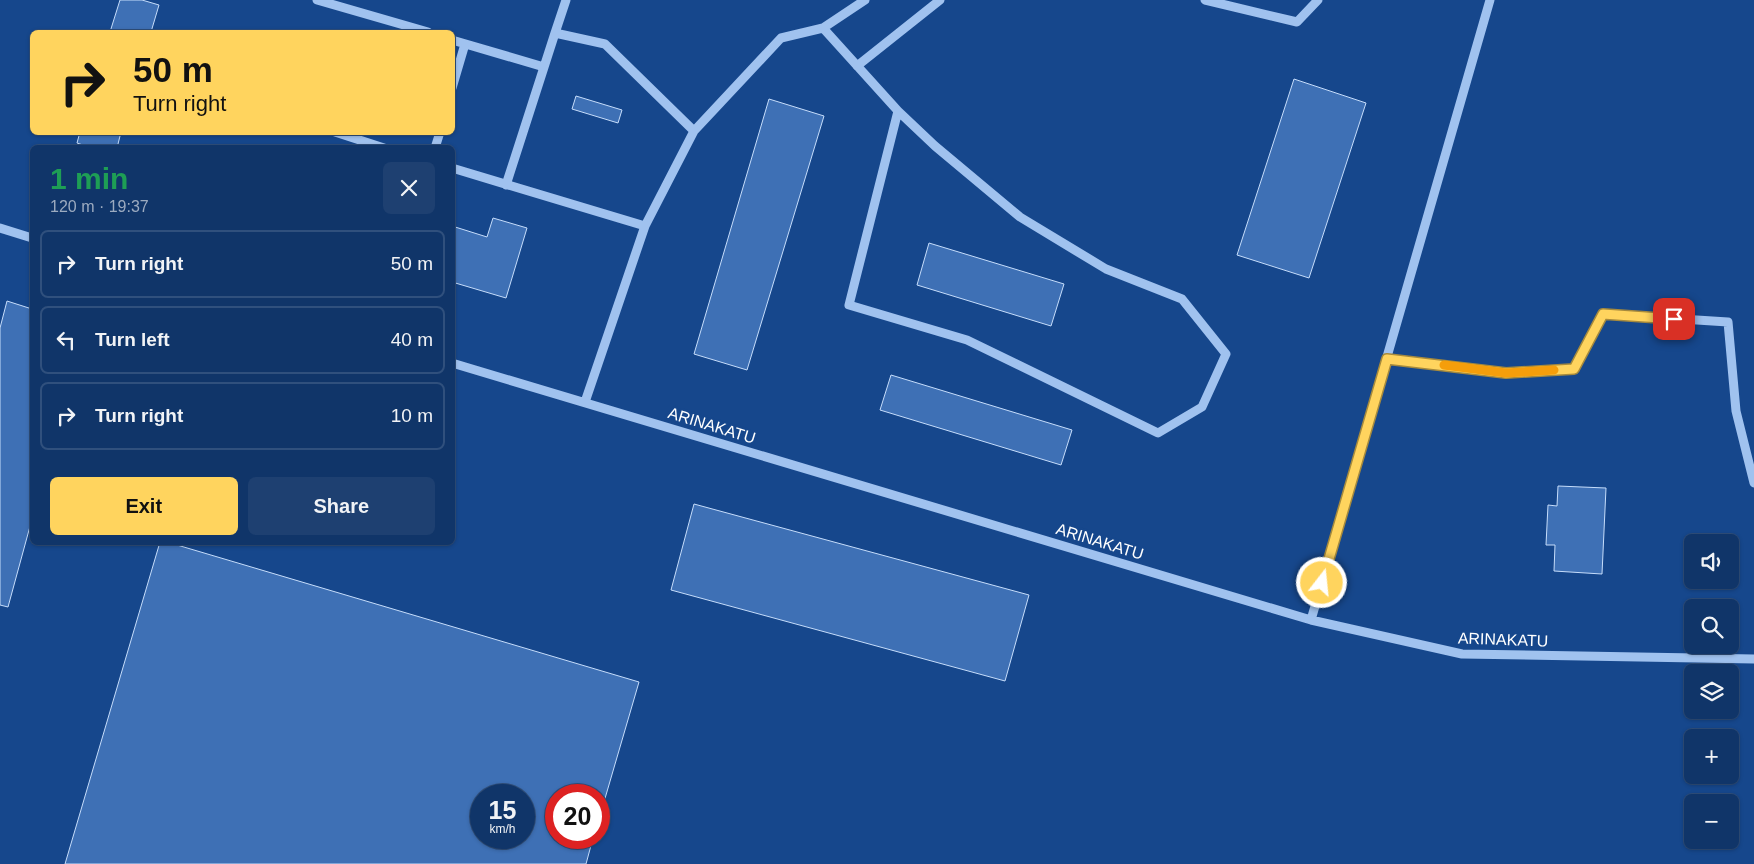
<!DOCTYPE html>
<meta charset="utf-8">
<style>
body{margin:0;font-family:Helvetica,sans-serif;background:#1e4071;color:#f1f3f6;height:100vh;display:flex;flex-direction:column;font-size:19px;white-space:nowrap}
*{box-sizing:border-box;margin:0}
p{font-size:16px;color:#9cabc0}
.icon{flex:none;width:28px;height:28px;fill:none;stroke:currentColor;stroke-width:2;stroke-linecap:round;stroke-linejoin:round}
.map{position:relative;flex:1;overflow:hidden}
.panel{position:absolute;left:30px;top:145px;width:425px;height:400px;display:flex;flex-direction:column;background:#103569;border-radius:8px;box-shadow:0 1px 4px #0004,0 0 0 1px #30507d}
.panel>*{flex:none}
.banner{position:absolute;left:30px;top:30px;width:425px;height:105px;border-radius:8px;box-shadow:0 1px 4px #0004,0 0 0 1px #30507d;background:#ffd45e;color:#111;overflow:hidden}
.controls{position:absolute;left:1684px;top:534px;display:grid;gap:10px}
.controls a{display:grid;place-items:center;width:55px;height:55px;border-radius:8px;background:#103569;box-shadow:0 1px 4px #0004,0 0 0 1px #30507d;font-size:25px}
.speed{position:absolute;left:470px;top:784px;display:flex;gap:10px;font-size:25px;font-weight:700;text-align:center}
.speed>*{display:grid;place-content:center;width:65px;height:65px;border-radius:50%;background:#103569;box-shadow:0 1px 4px #0004,0 0 0 1px #30507d;line-height:1}
.speed small{font-size:12px;font-weight:400}
.speed .limit{border:8px solid #d22;background:#fff;color:#111}
.pin{position:absolute;display:grid;place-items:center;width:42px;height:42px;color:#fff;margin:-21px;border-radius:10px;box-shadow:0 2px 8px #0006}
.me{position:absolute;width:55px;margin:-28px;rotate:16deg;stroke-linejoin:round;filter:drop-shadow(0 0 4px #0008)}
.turn{display:flex;align-items:center;gap:18px;height:105px;padding:0 20px;font-size:22px}
.turn .icon{width:65px;height:65px;stroke-width:2.5}
.turn b{display:block;font-size:35px;line-height:42px}
.round{display:grid;place-items:center;flex:none;width:52px;height:52px;border-radius:8px;background:#1e4071}
.headline{display:flex;align-items:center;justify-content:space-between;height:85px;padding:0 20px}
h1{font-size:30px;font-weight:600;line-height:38px;color:#1e9e55}
.button{display:flex;gap:10px;margin-top:auto;padding:10px 20px}
.button a{flex:1;height:58px;border-radius:8px;background:#ffd45e;color:#111;font-size:20px;font-weight:600;line-height:58px;text-align:center}
.button a+a{background:#1e4071;color:#f1f3f6}
ul{padding:0;list-style:none}
li{display:flex;align-items:center;gap:15px;height:68px;margin:0 10px 8px;padding:0 10px;border:2px solid #30507d;border-radius:8px}
li div{flex:1}
li b{display:block;font-size:19px}
li em{font-style:normal}
.map>svg:first-child{display:block}
.building{fill:#3e70b5;stroke:#c6ddfb;fill-rule:evenodd}
.lines{fill:none;stroke-linecap:round;stroke-linejoin:round}
.minor{stroke:#a0c2ef;stroke-width:9}
.route-casing{stroke:#a68a3d;stroke-width:12}
.route{stroke:#ffd45e;stroke-width:9}
.slow{stroke:#f59e0b;stroke-width:9}
.labels{text-anchor:middle;stroke-width:5;stroke-linejoin:round;paint-order:stroke}
.street-label{font-size:16px;fill:#fff;stroke:#16478c}
</style>
<div class="map">
<svg width="1754" height="864" viewBox="0 0 1754 864">
<rect width="100%" height="100%" fill="#16478c"/>
<path class="building" d="M 120,0 L 142,0 L 159,5 L 151,32 L 110,32 Z
M 1294,79 L 1366,103 L 1309,278 L 1237,255 Z
M 576,96 L 622,110 L 618,123 L 572,109 Z
M 769,99 L 824,116 L 747,370 L 694,354 Z
M 80,132 L 121,132 L 117,148 L 92,148 L 77,143 Z
M 493,218 L 527,228 L 506,298 L 452,282 L 452,226 L 487,237 Z
M 929,243 L 1064,284 L 1051,326 L 917,285 Z
M 7,301 L 32,309 L 32,519 L 8,607 L 0,605 L 0,328 Z
M 891,375 L 1072,430 L 1061,465 L 880,410 Z
M 1558,486 L 1606,488 L 1602,574 L 1554,571 L 1555,545 L 1546,545 L 1548,505 L 1557,506 Z
M 694,504 L 1029,595 L 1005,681 L 671,590 Z
M 160,542 L 167,542 L 639,682 L 599,819 L 599,795 L 556,795 L 556,838 L 593,838 L 586,864 L 65,864 ZM 481,795 L 524,795 L 524,838 L 481,838 Z"/>
<g class="lines">
<path class="minor" d="M 317,0 L 428,32
M 1205,0 L 1297,22 L 1318,0
M 823,28 L 865,0
M 555,33 L 566,0
M 452,40 L 544,67
M 857,66 L 940,0
M 452,88 L 465,44
M 335,132 L 384,148
M 435,148 L 440,132
M 452,168 L 645,226
M 506,185 L 555,33 L 605,44 L 694,131
M 0,228 L 32,238
M 1387,359 L 1506,373 L 1574,369 L 1603,314 L 1728,322 L 1736,411 L 1754,483
M 452,363 L 1311,620 L 1462,654 L 1754,659
M 585,402 L 645,226 L 694,131 L 781,38 L 823,28 L 898,111 L 935,146 L 1020,217 L 1106,269 L 1182,299 L 1226,354 L 1202,407 L 1158,433 L 967,340 L 849,305 L 898,111
M 1311,620 L 1490,0"/>
</g>
<g class="lines">
<defs>
<path id="route" d="M 1322,583 L 1387,359 L 1506,373 L 1574,369 L 1603,314 L 1674,319"/>
</defs>
<use href="#route" class="route-casing"/>
<use href="#route" class="route"/>
<path class="slow" d="M 1444,365 L 1506,373 L 1554,370"/>
</g>
<g class="labels">
<g class="street-label">
<text transform="translate(712 425) rotate(17)" y="6">ARINAKATU</text>
<text transform="translate(1100 541) rotate(17)" y="6">ARINAKATU</text>
<text transform="translate(1503 639) rotate(2)" y="6">ARINAKATU</text>
</g>
</g>
</svg>
<div class="controls">
<a><svg class="icon" aria-label="sound" viewBox="0 0 24 24"><path d="M4 9h4l5-4v14l-5-4H4zM17 9q2 3 0 6"/></svg></a>
<a><svg class="icon" aria-label="search" viewBox="0 0 24 24"><circle cx="10" cy="10" r="6"/><path d="M15 15l6 6"/></svg></a>
<a><svg class="icon" aria-label="layers" viewBox="0 0 24 24"><path d="M12 4l9 5-9 5-9-5zM3 14l9 5 9-5"/></svg></a>
<a>+</a>
<a>−</a>
</div>
<div class="speed"><div>15<small>km/h</small></div><div class="limit">20</div></div>
<div class="pin" style="left:1674px;top:319px;background:#d93025"><svg class="icon" aria-label="arrive" viewBox="0 0 24 24"><path d="M6 21V4h12l-3 4 3 4H6"/></svg></div>
<svg class="me" style="left:1322px;top:583px" viewBox="-20 -20 40 40"><circle r="17" fill="#ffd45e" stroke="#fff" stroke-width="3"/><path d="M0-11L8 9 0 5-8 9z" fill="#fff"/></svg>
<div class="banner">
<div class="turn"><svg class="icon" aria-label="right" viewBox="0 0 24 24"><path d="M7 20v-9h11M14 6l5 5-5 5"/></svg><div><b>50 m</b>Turn right</div></div>
</div>
<section class="panel">
<div class="headline"><div><h1>1 min</h1><p>120 m · 19:37</p></div><a class="round"><svg class="icon" aria-label="close" viewBox="0 0 24 24"><path d="M6 6l12 12M18 6L6 18"/></svg></a></div>
<ul>
<li><svg class="icon" aria-label="right" viewBox="0 0 24 24"><path d="M7 20v-9h11M14 6l5 5-5 5"/></svg><div><b>Turn right</b></div><em>50 m</em></li>
<li><svg class="icon" aria-label="left" viewBox="0 0 24 24"><path d="M17 20v-9H6M10 6l-5 5 5 5"/></svg><div><b>Turn left</b></div><em>40 m</em></li>
<li><svg class="icon" aria-label="right" viewBox="0 0 24 24"><path d="M7 20v-9h11M14 6l5 5-5 5"/></svg><div><b>Turn right</b></div><em>10 m</em></li>
</ul>
<div class="button"><a>Exit</a><a>Share</a></div>
</section>
</div>
